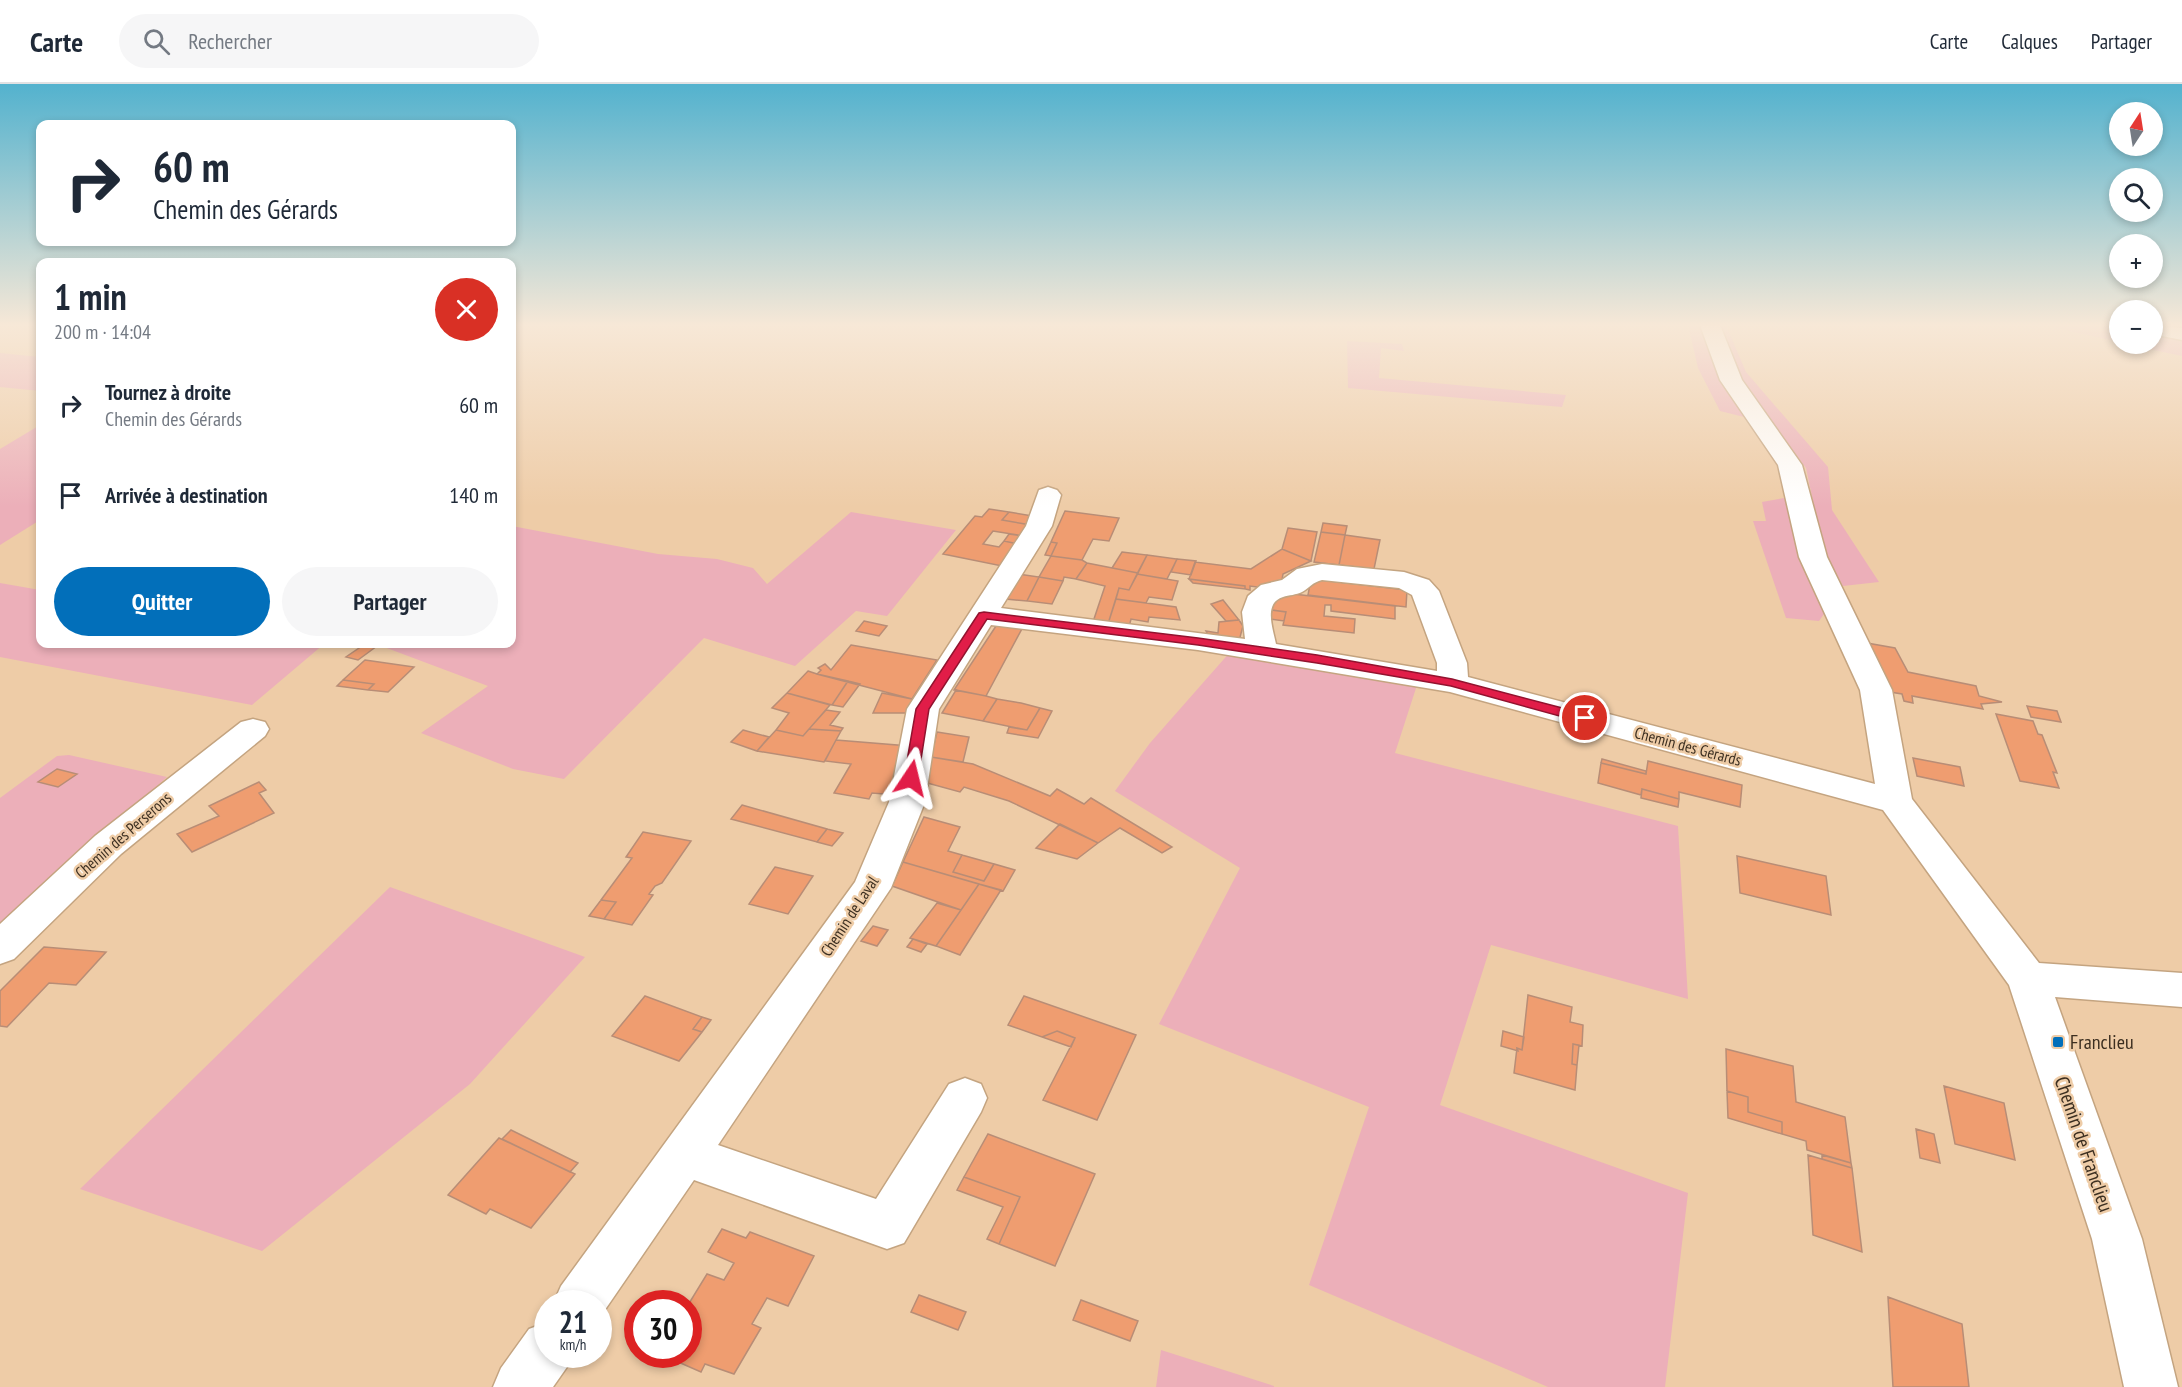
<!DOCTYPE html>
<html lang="fr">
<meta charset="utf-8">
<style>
body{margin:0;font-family:"PT Sans Narrow",sans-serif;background:#f6f6f7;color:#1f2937;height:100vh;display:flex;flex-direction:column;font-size:22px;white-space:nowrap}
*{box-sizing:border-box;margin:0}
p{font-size:20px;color:#747a83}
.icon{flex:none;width:33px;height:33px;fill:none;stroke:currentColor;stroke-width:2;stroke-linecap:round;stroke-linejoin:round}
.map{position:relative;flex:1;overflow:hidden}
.panel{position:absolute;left:36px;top:174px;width:480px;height:390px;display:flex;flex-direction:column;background:#fff;border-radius:12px;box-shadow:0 3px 9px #0003}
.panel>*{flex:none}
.banner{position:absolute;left:36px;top:36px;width:480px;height:126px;border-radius:12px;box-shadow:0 3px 9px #0003;background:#fff;color:#1f2937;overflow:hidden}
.needle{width:39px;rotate:12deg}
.controls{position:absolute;left:2109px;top:18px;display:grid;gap:12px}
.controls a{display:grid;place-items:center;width:54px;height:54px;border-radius:50%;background:#fff;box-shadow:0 3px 9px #0003;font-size:30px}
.speed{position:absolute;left:534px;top:1206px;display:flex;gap:12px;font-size:30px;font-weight:700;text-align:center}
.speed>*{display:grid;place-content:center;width:78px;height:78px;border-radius:50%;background:#fff;box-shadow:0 3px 9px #0003;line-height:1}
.speed small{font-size:15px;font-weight:400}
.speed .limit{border:9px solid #d22;background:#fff;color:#111}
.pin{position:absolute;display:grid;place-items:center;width:51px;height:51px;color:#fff;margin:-26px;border:3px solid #fff;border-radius:50%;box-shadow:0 2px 6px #0007}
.me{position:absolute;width:66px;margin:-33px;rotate:10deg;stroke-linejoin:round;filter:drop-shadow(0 0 4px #0008)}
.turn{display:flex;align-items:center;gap:21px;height:126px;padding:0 18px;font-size:27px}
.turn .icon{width:78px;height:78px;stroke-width:2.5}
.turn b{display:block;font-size:42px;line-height:51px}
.round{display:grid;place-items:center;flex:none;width:63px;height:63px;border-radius:32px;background:#f6f6f7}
.headline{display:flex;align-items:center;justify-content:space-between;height:102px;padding:0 18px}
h1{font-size:36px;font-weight:800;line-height:45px}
.button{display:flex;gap:12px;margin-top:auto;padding:12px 18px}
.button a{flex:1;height:69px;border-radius:36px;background:#026fba;color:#fff;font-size:24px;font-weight:800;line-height:69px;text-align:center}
.button a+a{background:#f6f6f7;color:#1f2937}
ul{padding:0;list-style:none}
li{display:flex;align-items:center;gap:18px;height:90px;padding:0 18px}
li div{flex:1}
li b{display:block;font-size:22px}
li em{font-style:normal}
header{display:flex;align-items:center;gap:36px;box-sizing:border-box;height:84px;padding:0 30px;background:#fff;border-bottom:2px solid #e0e1e3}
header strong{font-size:28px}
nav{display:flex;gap:33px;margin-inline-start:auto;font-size:21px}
.search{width:420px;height:54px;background:#f6f6f7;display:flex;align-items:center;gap:15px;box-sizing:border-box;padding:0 21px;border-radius:33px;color:#747a83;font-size:22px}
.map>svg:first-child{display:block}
.green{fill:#ecafb9}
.building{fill:#ef9d70;stroke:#b88d76;stroke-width:1.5}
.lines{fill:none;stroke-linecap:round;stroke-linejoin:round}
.minor-casing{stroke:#c4a480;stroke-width:3}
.minor{fill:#fff;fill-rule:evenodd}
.route{fill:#e11d48;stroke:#92132f;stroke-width:1.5}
.poi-dot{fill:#026fba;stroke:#eecca7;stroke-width:2}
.labels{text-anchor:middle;stroke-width:5;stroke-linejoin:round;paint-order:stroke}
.street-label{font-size:16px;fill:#3c2f21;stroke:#eecca7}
.near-poi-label{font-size:20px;fill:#3c2f21;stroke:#eecca7;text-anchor:start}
.near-street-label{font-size:20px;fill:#3c2f21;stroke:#eecca7}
</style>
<header>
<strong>Carte</strong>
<div class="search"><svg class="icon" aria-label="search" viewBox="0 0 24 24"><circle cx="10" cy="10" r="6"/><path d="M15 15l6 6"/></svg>Rechercher</div>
<nav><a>Carte</a><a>Calques</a><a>Partager</a></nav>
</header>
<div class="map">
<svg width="2182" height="1303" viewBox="0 0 2182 1303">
<rect width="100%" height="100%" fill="#eecca7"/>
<path class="green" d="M 1688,241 L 1702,241 L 1720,293 L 1744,333 L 1720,327 L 1698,284 Z
M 1715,241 L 1726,241 L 1746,288 L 1828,383 L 1832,426 L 1879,498 L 1843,502 L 1823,465 L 1806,384 L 1740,296 Z
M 2043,241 L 2119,241 L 2119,258 Z
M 2153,247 L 2182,254 L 2182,272 L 2125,260 L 2152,260 Z
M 1347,257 L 1402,260 L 1404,267 L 1381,264 L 1379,294 L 1566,311 L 1562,323 L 1348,304 Z
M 0,269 L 40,273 L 40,307 L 0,303 Z
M 40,341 L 40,436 L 0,461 L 0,365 Z
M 1784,414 L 1826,527 L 1819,537 L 1786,534 L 1753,437 L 1766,437 L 1762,418 Z
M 851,428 L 956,446 L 887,532 L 856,527 L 795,582 L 704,554 L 564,695 L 513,685 L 421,649 L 488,602 L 376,560 L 512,560 L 512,442 L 658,470 L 717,475 L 753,484 L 767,500 Z
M 0,499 L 40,506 L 40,560 L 324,560 L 252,621 L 0,573 Z
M 1231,567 L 1417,601 L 1395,669 L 1678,742 L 1688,915 L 1491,861 L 1440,1021 L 1688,1109 L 1665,1303 L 1548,1303 L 1309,1201 L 1369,1023 L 1159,940 L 1240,784 L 1115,707 L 1150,659 Z
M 69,671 L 167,693 L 0,842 L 0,714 L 57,672 Z
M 390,803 L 585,873 L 470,1000 L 262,1167 L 80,1105 Z
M 1161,1266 L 1274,1302 L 1274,1303 L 1156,1303 Z"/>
<path class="building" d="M 989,425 L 1009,428 L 1002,436 L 1031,441 L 1024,452 L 993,447 L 983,460 L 999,463 L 1004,457 L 1018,460 L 1002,482 L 943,470 L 975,432 L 982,433 Z
M 1065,427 L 1119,434 L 1109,457 L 1093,455 L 1082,476 L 1051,472 L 1057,459 L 1051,458 Z
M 1009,428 L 1033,432 L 1031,441 L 1002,436 Z
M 1323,439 L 1347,442 L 1345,451 L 1321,448 Z
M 1288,444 L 1317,448 L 1311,477 L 1282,465 Z
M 1321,448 L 1345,451 L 1339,481 L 1314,478 Z
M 1009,450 L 1024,452 L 1018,460 L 1004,457 Z
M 1345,451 L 1380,456 L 1374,485 L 1339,481 Z
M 1051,458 L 1057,459 L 1051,472 L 1045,471 Z
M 1282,465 L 1311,477 L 1283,490 L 1281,502 L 1265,504 L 1250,502 L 1250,506 L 1245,505 L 1245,502 L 1189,495 L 1195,478 L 1251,485 Z
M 1122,468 L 1147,471 L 1138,489 L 1112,484 Z
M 1147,471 L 1177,475 L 1167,495 L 1137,490 Z
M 1051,472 L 1082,476 L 1087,479 L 1076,495 L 1064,493 L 1063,497 L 1039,493 Z
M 1177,475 L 1196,477 L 1191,491 L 1171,488 Z
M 1087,479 L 1138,489 L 1129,506 L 1119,504 L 1108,540 L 1093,538 L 1105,502 L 1076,495 Z
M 1018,490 L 1039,493 L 1027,517 L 1006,515 Z
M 1137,490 L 1178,497 L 1172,516 L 1149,513 L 1146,519 L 1116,515 L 1119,504 L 1129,506 Z
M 1039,493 L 1063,497 L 1052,520 L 1027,517 Z
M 1189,495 L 1245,502 L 1245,505 L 1193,499 Z
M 1321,496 L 1407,506 L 1406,523 L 1308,511 L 1310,500 Z
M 1285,509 L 1395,522 L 1395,535 L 1331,527 L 1331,521 L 1325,521 L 1324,532 L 1355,535 L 1354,549 L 1283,541 L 1286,528 L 1272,526 L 1275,511 Z
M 1116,515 L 1176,523 L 1180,536 L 1149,533 L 1148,538 L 1131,535 L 1129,543 L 1108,540 Z
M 1223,516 L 1239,536 L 1226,537 L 1211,520 Z
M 1272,526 L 1286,528 L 1284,537 L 1270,535 Z
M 1239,536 L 1243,542 L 1239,557 L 1210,554 L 1206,547 L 1218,549 L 1219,538 Z
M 864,537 L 887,542 L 879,552 L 856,547 Z
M 1012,539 L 1024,541 L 986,612 L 954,606 L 996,542 Z
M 1867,559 L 1895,564 L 1908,588 L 1976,602 L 1979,612 L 2002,618 L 1981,620 L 1983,625 L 1912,612 L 1913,619 L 1904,617 L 1902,610 L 1890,608 Z
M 365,560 L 377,562 L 358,576 L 346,573 Z
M 851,561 L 937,576 L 912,615 L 817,590 L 821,586 L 818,584 L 825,580 L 831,586 Z
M 365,576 L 414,583 L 388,608 L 368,606 L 374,600 L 343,596 Z
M 808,587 L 817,590 L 848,597 L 832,621 L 787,609 Z
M 343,596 L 374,600 L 368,606 L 337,602 Z
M 848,597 L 860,600 L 843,623 L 832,621 Z
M 956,606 L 986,612 L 997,615 L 983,637 L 942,629 Z
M 787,609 L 830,621 L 803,652 L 776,646 L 789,629 L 772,624 Z
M 882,609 L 912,615 L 911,629 L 873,629 Z
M 997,615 L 1021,619 L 1040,624 L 1027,646 L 983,637 Z
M 2027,622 L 2057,627 L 2061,638 L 2031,633 Z
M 1040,624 L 1052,627 L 1038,654 L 1007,649 L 1009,643 L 1027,646 Z
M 826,626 L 840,628 L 830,641 L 843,644 L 841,647 L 809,645 Z
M 1996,630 L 2033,637 L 2038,650 L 2042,651 L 2057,689 L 2053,688 L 2059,704 L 2020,697 Z
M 809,645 L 841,647 L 824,678 L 757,667 L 776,646 L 803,652 Z
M 743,646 L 769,653 L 757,667 L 731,658 Z
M 937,648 L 969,653 L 963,678 L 931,673 Z
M 836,656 L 909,662 L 896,711 L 872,709 L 869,715 L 834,709 L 851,680 L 825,677 Z
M 931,673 L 973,680 L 1050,712 L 1057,705 L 1084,720 L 1091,714 L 1172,763 L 1162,769 L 1120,744 L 1098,759 L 1009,717 L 964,703 L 960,708 L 920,697 Z
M 1913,674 L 1960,683 L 1964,702 L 1917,692 Z
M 1602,675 L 1646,687 L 1646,690 L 1601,679 Z
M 1648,677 L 1742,701 L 1740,723 L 1679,708 L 1679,715 L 1642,705 L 1641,711 L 1598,699 L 1601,679 L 1646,690 Z
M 57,685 L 77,690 L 58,703 L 38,698 Z
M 259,698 L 266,706 L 259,709 L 274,729 L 192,768 L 177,750 L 219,732 L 209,722 Z
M 1642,705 L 1679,715 L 1678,723 L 1641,714 Z
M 742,721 L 827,745 L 817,758 L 731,735 Z
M 924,733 L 960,743 L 948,767 L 962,771 L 953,788 L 984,797 L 994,780 L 1015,786 L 1003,807 L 903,778 Z
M 1060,740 L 1098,759 L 1077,775 L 1036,764 Z
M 827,745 L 843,749 L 832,762 L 817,758 Z
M 643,748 L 691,757 L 662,799 L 655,802 L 649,810 L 653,811 L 632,841 L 604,835 L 616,818 L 601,816 L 632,774 L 626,773 Z
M 962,771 L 994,780 L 984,797 L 953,788 Z
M 1737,772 L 1826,792 L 1831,831 L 1740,809 Z
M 903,778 L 979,800 L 961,826 L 892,802 Z
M 775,783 L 813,792 L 788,830 L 749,820 Z
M 979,800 L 1001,806 L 960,871 L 936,862 Z
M 601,816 L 616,818 L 604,835 L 589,832 Z
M 937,819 L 961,826 L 936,862 L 910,854 Z
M 873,842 L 888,846 L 877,862 L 861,857 Z
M 913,855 L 927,860 L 921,868 L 907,863 Z
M 44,863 L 106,868 L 76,901 L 49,899 L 7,943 L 0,942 L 0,907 Z
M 1528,911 L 1572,923 L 1570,938 L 1583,941 L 1582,962 L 1573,960 L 1572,980 L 1577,981 L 1575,1006 L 1514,989 L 1517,964 L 1522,966 Z
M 645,912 L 702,933 L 693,945 L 702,948 L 679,977 L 612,952 Z
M 1024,912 L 1136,951 L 1097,1036 L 1043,1016 L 1075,954 L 1057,947 L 1042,953 L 1008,941 Z
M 702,933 L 711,936 L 702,948 L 693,945 Z
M 1057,947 L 1075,954 L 1071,963 L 1042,953 Z
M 1503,947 L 1524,953 L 1522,966 L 1517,964 L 1518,967 L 1501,962 Z
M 1573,960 L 1579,961 L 1577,981 L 1572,980 Z
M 1726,965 L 1793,982 L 1796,1018 L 1845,1033 L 1851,1079 L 1807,1066 L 1806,1057 L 1782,1050 L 1782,1038 L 1748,1028 L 1748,1013 L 1727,1007 Z
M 1944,1002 L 2004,1019 L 2015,1076 L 1955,1060 Z
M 1727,1007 L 1748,1013 L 1748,1028 L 1782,1038 L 1782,1050 L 1728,1034 Z
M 1916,1045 L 1934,1050 L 1940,1079 L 1920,1074 Z
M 511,1046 L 578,1079 L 570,1088 L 502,1055 Z
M 988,1050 L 1095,1090 L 1055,1182 L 999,1160 L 1020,1113 L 964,1093 Z
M 499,1054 L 575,1090 L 531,1144 L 490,1125 L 486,1130 L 448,1111 Z
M 1808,1071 L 1852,1084 L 1862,1168 L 1813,1151 Z
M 1822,1071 L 1851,1079 L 1852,1084 L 1822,1075 Z
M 964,1093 L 1020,1113 L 999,1160 L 987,1155 L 1003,1123 L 957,1106 Z
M 722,1145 L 746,1154 L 750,1148 L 814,1172 L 788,1222 L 767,1214 L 752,1240 L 761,1244 L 734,1290 L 705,1280 L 701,1288 L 660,1270 L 688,1270 L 688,1221 L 707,1190 L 724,1196 L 734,1179 L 708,1168 Z
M 919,1211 L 966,1228 L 958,1246 L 911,1228 Z
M 1888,1213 L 1962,1240 L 1969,1303 L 1893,1303 Z
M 1081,1216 L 1138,1237 L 1130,1257 L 1073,1236 Z"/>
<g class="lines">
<defs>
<path id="minor" d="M 1700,241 L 1720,241 L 1742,296 L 1802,381 L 1827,473 L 1892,606 L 1912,715 L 2039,879 L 2182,889 L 2182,923 L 2055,913 L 2142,1155 L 2178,1303 L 2124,1303 L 2092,1155 L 2009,901 L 1883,726 L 1450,608 L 1198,566 L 991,541 L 939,625 L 925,718 L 891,804 L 718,1061 L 876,1115 L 949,1000 L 965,994 L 981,1000 L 987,1014 L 981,1028 L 904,1159 L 887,1165 L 694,1096 L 598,1236 L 598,1220 L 553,1220 L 561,1202 L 855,798 L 889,718 L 907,625 L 1026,442 L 1039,406 L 1048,403 L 1057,406 L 1061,411 L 1052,442 L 1001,524 L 1245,555 L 1242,528 L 1248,512 L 1261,501 L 1282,496 L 1297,485 L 1322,480 L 1404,488 L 1429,496 L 1439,507 L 1467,579 L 1468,593 L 1875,700 L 1860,606 L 1799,473 L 1778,381 L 1720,296 ZM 1322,496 L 1399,504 L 1412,511 L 1437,579 L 1437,587 L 1276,560 C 1273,545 1263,519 1283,513 C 1289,511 1296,511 1302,508 C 1309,504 1313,498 1322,496 Z
M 2152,241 L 2182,244 L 2182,256 L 2152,250 Z
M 253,635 L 265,638 L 269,645 L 265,652 L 121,770 L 14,875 L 0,880 L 0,840 L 95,752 L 241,638 Z
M 548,1238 L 548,1270 L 572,1270 L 567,1283 L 553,1303 L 493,1303 L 501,1284 L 529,1245 Z"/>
</defs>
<use href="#minor" class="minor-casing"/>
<use href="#minor" class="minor"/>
</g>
<linearGradient id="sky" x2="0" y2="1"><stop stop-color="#53b2ce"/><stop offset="0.57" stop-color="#f7e8d7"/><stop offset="1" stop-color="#f7e8d7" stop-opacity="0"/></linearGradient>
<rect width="2182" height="423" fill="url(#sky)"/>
<path class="route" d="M 984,528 L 1198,554 L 1317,571 L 1452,595 L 1589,631 L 1591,634 L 1585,639 L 1451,602 L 1317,579 L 1198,561 L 987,535 L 929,625 L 918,694 L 911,699 L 906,698 L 904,694 L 916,625 L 979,529 Z"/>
<rect class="poi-dot" x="2052" y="952" width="12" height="12" rx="3"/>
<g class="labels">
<g class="street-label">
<text transform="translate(1688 662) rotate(15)" y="6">Chemin des Gérards</text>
<text transform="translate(123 751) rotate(-41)" y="6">Chemin des Perserons</text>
<text transform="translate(849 832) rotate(-57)" y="6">Chemin de Laval</text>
</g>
<g class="near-poi-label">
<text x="2070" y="965">Franclieu</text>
</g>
<g class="near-street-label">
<text transform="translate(2084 1060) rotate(71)" y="7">Chemin de Franclieu</text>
</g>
</g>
</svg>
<div class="controls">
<a><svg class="needle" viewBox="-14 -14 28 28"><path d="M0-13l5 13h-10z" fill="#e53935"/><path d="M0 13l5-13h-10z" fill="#747a83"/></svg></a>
<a><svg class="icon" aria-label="search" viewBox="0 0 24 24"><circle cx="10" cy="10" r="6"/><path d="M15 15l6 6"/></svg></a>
<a>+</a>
<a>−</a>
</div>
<div class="speed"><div>21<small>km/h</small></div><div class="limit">30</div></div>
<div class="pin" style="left:1585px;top:634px;background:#d93025"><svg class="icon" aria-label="arrive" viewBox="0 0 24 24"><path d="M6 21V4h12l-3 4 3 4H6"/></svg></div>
<svg class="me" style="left:911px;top:694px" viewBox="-20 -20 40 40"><path d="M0-17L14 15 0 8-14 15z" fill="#e11d48" stroke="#fff" stroke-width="4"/></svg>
<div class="banner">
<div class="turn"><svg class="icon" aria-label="right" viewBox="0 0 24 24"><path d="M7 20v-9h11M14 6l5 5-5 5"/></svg><div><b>60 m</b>Chemin des Gérards</div></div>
</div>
<section class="panel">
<div class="headline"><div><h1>1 min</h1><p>200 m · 14:04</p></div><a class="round" style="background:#d93025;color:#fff"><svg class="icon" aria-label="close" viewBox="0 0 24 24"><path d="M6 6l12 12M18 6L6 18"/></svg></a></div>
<ul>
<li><svg class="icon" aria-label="right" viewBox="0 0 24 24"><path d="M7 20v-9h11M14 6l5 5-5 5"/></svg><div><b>Tournez à droite</b><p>Chemin des Gérards</p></div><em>60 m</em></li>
<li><svg class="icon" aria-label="arrive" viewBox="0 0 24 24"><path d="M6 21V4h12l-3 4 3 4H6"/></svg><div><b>Arrivée à destination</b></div><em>140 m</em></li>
</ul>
<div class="button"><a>Quitter</a><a>Partager</a></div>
</section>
</div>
